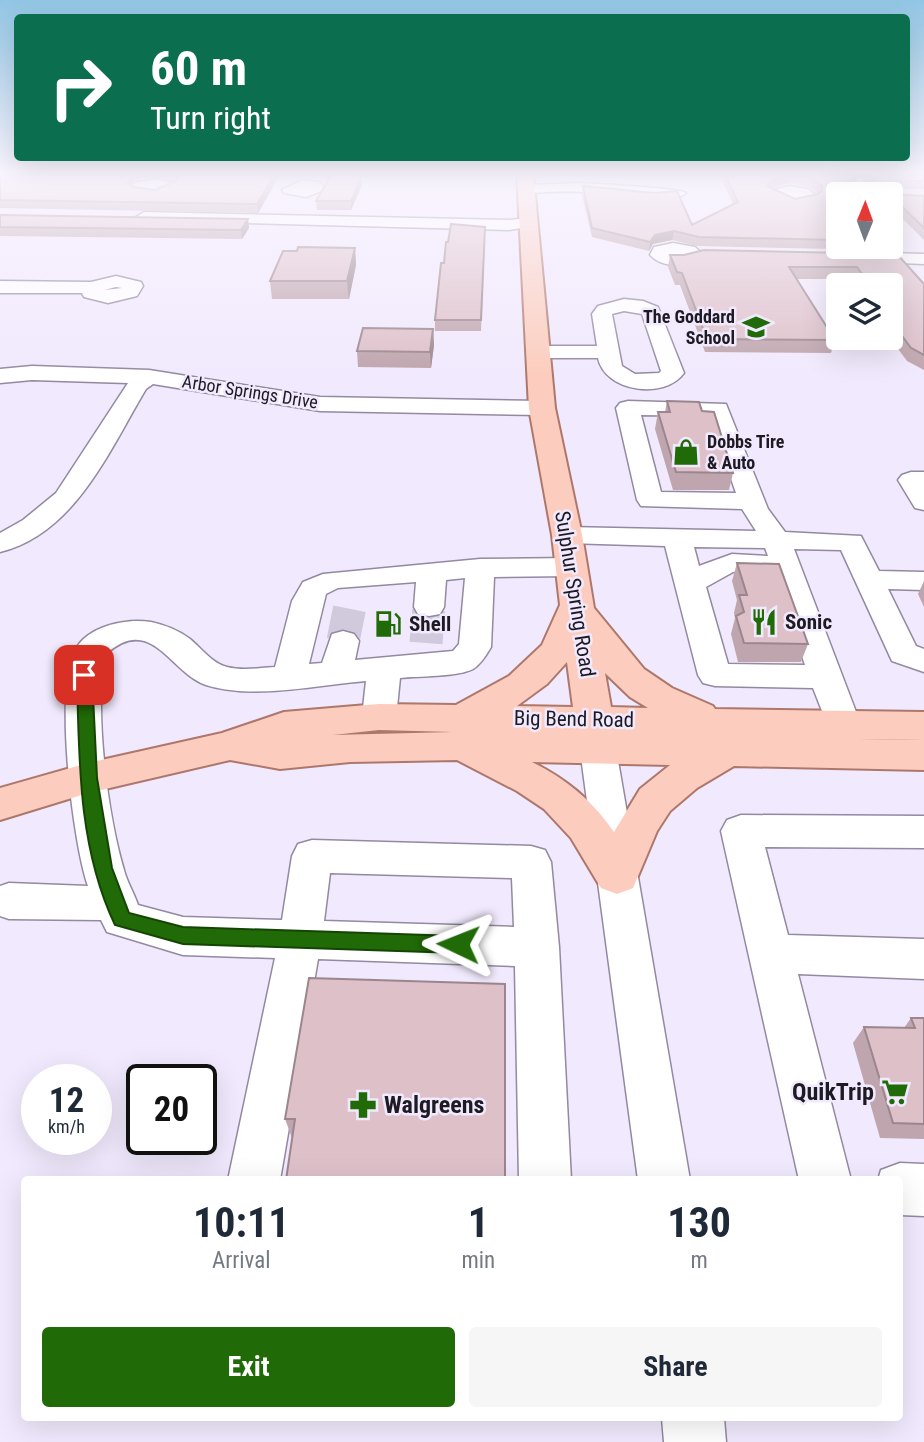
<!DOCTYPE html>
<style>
body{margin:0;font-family:"Roboto Condensed",sans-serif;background:#f6f6f7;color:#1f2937;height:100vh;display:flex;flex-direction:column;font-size:26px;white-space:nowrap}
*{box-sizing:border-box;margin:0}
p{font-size:23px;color:#747a83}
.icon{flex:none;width:38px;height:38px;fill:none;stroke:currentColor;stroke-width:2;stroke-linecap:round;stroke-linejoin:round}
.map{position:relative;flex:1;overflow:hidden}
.side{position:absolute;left:21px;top:1176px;width:882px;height:245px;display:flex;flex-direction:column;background:#fff;border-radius:7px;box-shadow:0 7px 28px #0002}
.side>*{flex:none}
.top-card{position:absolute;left:14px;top:14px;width:896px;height:147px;border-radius:7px;box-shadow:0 7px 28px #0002;background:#0b6e4f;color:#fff;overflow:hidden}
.needle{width:46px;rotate:1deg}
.fabs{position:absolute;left:826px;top:182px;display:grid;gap:14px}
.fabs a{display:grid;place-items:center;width:77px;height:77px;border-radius:7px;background:#fff;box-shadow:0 7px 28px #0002;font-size:35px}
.speed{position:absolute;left:21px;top:1064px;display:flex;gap:14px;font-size:35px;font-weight:700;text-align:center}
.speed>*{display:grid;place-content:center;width:91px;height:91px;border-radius:50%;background:#fff;box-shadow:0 7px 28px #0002;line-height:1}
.speed small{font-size:18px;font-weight:400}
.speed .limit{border:4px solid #111;border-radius:10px;background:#fff;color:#111}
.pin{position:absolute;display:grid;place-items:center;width:60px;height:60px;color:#fff;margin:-30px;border-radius:14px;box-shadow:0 4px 10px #0006}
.me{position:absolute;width:77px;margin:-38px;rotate:272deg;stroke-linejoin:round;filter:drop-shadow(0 0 5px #0008)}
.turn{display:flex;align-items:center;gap:24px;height:147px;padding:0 21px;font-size:32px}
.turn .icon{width:91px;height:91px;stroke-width:2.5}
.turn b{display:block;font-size:49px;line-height:60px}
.eta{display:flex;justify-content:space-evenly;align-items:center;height:119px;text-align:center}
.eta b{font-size:42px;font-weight:700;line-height:49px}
.cta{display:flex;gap:14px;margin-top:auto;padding:14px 21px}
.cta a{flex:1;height:80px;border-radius:7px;background:#206a07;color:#fff;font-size:28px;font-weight:700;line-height:80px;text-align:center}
.cta a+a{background:#f6f6f7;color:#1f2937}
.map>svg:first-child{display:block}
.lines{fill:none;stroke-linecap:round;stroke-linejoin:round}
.minor-tunnel{stroke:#d1cadc;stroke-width:33;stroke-dasharray:33 17;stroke-linecap:butt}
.minor-casing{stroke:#9389a0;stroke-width:3}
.major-casing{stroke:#ad786b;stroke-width:4}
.minor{fill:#fff;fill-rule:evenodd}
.major{fill:#fccdbe;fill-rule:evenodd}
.wall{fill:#bfa5ad;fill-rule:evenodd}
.shaded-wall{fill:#9b868d}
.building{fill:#dec0c9;stroke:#9b868d;stroke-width:2;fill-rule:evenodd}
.route{fill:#206a07;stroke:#154505;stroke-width:2}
.labels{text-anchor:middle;stroke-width:5;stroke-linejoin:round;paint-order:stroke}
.far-poi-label{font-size:18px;font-weight:bold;fill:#1d1a22;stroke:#f1e9fd;text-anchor:end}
.far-street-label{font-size:18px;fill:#1d1a22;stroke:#f1e9fd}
.street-label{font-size:21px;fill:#1d1a22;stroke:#f1e9fd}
.poi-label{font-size:21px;font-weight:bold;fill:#1d1a22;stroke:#f1e9fd;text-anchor:start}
.near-poi-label{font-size:24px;font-weight:bold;fill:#1d1a22;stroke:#f1e9fd;text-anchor:end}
</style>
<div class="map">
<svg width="924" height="1442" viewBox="0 0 924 1442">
<rect width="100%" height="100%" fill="#f1e9fd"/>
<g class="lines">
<path class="minor-tunnel" d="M 343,641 L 350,606
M 426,643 L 429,607"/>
<defs>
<path id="minor" d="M 153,179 L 177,183 L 179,186 L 156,196 L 134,193 L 132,190 L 135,183 Z
M 302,180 L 319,182 L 326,189 L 306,197 L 284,193 L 282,190 Z
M 580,183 C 596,184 681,188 686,193 C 672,206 604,193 583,192 C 564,190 545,193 527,193 L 520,189 L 527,185 Z
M 789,186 L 808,189 L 818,197 L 815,200 L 792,205 L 768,194 L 770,191 Z
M 144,212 L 509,220 L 528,218 L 536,223 L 534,226 L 509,230 L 138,220 L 136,217 Z
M 673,243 L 695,247 L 705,256 L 702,260 C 684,265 665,270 650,255 L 654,247 Z
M 854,252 L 924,254 L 924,264 L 848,261 L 845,257 L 848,253 Z
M 116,276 L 141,282 L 143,286 L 137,296 L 108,303 L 84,297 L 82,293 L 0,293 L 0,281 L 91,282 ZM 116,287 L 122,288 L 104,290 Z
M 624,299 L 643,301 L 658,307 L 684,373 C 665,400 605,392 598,358 L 538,358 L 531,356 L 528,352 L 531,348 L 538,346 L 597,346 L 592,314 L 598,306 ZM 624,311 L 642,314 L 661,371 L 659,373 L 635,374 L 622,366 L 612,314 Z
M 32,366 L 149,370 L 320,397 L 542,401 L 550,403 L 554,408 L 550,413 L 542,415 L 320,411 L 153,384 L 146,389 C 110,449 75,534 0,552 L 0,533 L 23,520 L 56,493 L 128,383 L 32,380 L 0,383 L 0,369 Z
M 628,401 L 726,404 L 768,509 L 785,532 L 861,536 L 879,571 L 924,572 L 924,590 L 888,589 L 916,646 L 924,649 L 924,672 L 892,661 L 841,550 L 794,549 L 861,725 L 855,734 L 843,737 L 831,734 L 813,688 L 715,686 L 703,683 L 698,675 L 665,546 L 567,543 L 557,541 L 553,535 L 557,529 L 567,527 L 756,531 L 742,509 L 641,506 L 637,500 L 616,408 L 620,403 ZM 641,415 L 709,416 L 736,493 L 661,492 ZM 694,547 L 765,548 L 768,556 L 732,554 L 699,566 ZM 747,571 L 774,574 L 805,665 L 728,664 L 706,587 L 733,572 Z
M 911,472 L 924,472 L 924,510 L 915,508 L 898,480 L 902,475 Z
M 571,558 L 581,561 L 586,567 L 581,573 L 571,576 L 494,577 L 491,647 C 487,654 480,665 473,669 C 458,677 418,676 400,678 L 396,717 L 391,726 L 379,729 L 367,726 L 362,717 L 366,681 C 317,685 253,700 206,685 C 170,673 152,613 106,654 C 93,707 108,816 124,870 C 127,882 134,893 138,905 L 183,917 L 282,920 L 292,856 L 298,844 L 312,840 L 531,846 L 545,850 L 551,862 L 559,947 L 571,1180 L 519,1180 L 515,966 L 318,959 L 280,1180 L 228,1180 L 275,958 L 183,955 L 107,932 L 101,920 L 9,919 L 0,916 L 0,886 L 9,883 L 88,886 C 73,844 54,689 75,650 C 88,626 126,618 151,622 C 165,625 178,630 190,639 C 201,648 213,664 227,667 C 243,671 259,668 275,667 L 292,601 L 303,582 L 323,574 L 480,559 ZM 465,578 L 459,644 L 453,651 L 355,660 L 359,641 L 354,634 L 343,631 L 332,634 L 322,663 L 309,664 L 326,594 L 338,588 L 416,582 L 414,607 L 418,614 L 429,616 L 440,614 L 444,607 L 446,580 ZM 330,873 L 512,878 L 514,927 L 324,921 Z
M 598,736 L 611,740 L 616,749 L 690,1180 L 638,1180 L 580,749 L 585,740 Z
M 741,815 L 924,816 L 924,848 L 765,847 L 788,935 L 924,939 L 924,979 L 798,974 L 851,1180 L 799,1180 L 721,831 L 727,820 Z
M 900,1163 L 924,1164 L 924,1216 L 900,1215 L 900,1180 L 878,1180 L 881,1170 Z
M 662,1418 L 724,1418 L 726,1442 L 664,1442 Z"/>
<path id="major" d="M 517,173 L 533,173 L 555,408 L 582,535 L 594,608 L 644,669 L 672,688 L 713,706 L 715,709 L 924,712 L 924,740 L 615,735 L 924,740 L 924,770 L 734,766 L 697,788 L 670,811 L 657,831 L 633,888 L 617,894 L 601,888 L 571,838 L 544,809 L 517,791 L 457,760 L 350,762 L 280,769 L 230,760 L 88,793 L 0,820 L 0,788 L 88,763 L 222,733 L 284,712 L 379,704 L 456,705 L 509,676 L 542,645 L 560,605 L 552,535 L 529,408 ZM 567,662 L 573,707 L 517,706 L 547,684 ZM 605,673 L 630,697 L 648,708 L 611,707 ZM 379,730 L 453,732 L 333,735 ZM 532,762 L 670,765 L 640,789 L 614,832 C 592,800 566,779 532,762 Z"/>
</defs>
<use href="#minor" class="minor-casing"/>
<use href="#major" class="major-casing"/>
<use href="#minor" class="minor"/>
<use href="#major" class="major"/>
</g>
<path class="wall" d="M 0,173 L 232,173 L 235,175 L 281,173 L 258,213 L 0,208 ZM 152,176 L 176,181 L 155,190 L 132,187 L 134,180 Z
M 719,173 L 924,173 L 924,189 L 892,189 L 893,194 L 924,196 L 924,240 L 891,207 L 891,194 L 878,194 L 860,177 L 838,194 L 838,247 L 880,247 L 879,250 L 697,246 L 672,240 L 653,244 L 649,251 L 592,237 L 582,195 L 583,186 L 692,225 L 733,204 ZM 789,183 L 810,187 L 818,194 L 795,199 L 771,188 Z
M 362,185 L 351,210 L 317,210 L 316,201 Z
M 0,215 L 248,219 L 249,228 L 242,239 L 0,236 Z
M 485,227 L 481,331 L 435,331 L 435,320 L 448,242 Z
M 355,248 L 356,265 L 349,299 L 272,299 L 270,281 L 297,251 Z
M 897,254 L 924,284 L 924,370 L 907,361 L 890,338 L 892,334 L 891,285 L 858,285 L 853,279 L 797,279 L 835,340 L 831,353 L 705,352 L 680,285 L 675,285 L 668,267 L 670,255 Z
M 433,329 L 434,345 L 431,368 L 358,367 L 357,351 Z
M 667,401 L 702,411 L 733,473 L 729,490 L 673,490 L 655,429 L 658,412 L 665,412 Z
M 737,563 L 808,644 L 801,662 L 738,662 L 731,634 L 735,618 L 734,613 L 737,600 L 732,581 Z
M 924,581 L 924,607 L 918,594 Z
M 505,984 L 292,1138 L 285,1119 Z
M 924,1017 L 924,1139 L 880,1138 L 853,1043 L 864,1027 L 904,1028 L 911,1018 L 923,1018 Z"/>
<path class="shaded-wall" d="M 132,173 L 152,173 L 152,176 L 134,180 L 130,191 L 128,183 Z
M 275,173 L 281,173 L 258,213 L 257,204 Z
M 858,173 L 861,173 L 860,177 L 842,194 L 838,194 L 837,192 Z
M 791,175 L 789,183 L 769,188 L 767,186 L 771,180 Z
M 361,177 L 362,185 L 351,210 L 351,201 Z
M 894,181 L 891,189 L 886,191 L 885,184 Z
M 248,219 L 249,228 L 242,239 L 241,230 Z
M 674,231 L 672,240 L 653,244 L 649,251 L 650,242 L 655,235 Z
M 355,248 L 356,265 L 349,299 L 347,281 Z
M 433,329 L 434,345 L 431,368 L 430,352 Z"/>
<path class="building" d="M 0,173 L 132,173 L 128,183 L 132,187 L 155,190 L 178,180 L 177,173 L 232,173 L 235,175 L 241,173 L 275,173 L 257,204 L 0,200 Z
M 331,173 L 355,173 L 361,177 L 351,201 L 316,201 L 327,182 Z
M 724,173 L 858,173 L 837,192 L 840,194 L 838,194 L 838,240 L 699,237 L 674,231 L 655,235 L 650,242 L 592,228 L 583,186 L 654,193 L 677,191 L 692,225 L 738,202 ZM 791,175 L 812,178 L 822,186 L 822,190 L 818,194 L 795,199 L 767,186 L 771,180 Z
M 867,173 L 924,173 L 924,181 L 894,181 L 885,184 L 886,187 L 891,188 L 893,194 L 924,196 L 924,228 L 891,196 L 891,194 L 889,194 Z
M 0,215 L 248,219 L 241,230 L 0,227 Z
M 451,224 L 485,227 L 481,320 L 435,320 L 441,263 L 444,263 L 446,242 L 448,242 Z
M 298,247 L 355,248 L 347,281 L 270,281 L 283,251 L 297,251 Z
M 704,250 L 897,254 L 924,284 L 924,355 L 911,348 L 894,325 L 899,325 L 891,314 L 891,285 L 870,285 L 857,267 L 789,267 L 835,340 L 707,339 L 682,273 L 677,272 L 670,255 L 684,255 Z
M 363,328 L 433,329 L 430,352 L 357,351 Z
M 667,401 L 699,402 L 702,411 L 714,412 L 733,473 L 676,472 L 658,412 L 670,412 Z
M 737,563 L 779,564 L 808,644 L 744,643 L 736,616 L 744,612 L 739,595 L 747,595 Z
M 309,978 L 505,984 L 505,1180 L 286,1180 L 295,1119 L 285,1119 Z
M 911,1018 L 924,1018 L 924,1124 L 893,1123 L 864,1027 L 915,1028 Z"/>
<linearGradient id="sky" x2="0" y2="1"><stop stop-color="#92c6e5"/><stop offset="0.46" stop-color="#f9f5fe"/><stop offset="1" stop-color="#f9f5fe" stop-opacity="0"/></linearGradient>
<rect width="924" height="375" fill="url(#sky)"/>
<path class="route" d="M 84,670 L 92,675 L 97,778 L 112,868 L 129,913 L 183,927 L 458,936 L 465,938 L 468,944 L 465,951 L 458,953 L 183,944 L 115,925 C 78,848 79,758 77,675 Z"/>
<defs>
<symbol id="school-bare" viewBox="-9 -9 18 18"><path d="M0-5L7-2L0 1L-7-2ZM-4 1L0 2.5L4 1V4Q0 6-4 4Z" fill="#206a07" stroke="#f1e9fd" stroke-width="2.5" paint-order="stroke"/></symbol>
<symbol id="shop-bare" viewBox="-9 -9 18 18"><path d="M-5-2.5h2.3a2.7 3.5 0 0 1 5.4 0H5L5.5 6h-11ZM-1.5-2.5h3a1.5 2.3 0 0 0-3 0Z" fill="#206a07" stroke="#f1e9fd" stroke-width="2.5" paint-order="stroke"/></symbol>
<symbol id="restaurant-bare" viewBox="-9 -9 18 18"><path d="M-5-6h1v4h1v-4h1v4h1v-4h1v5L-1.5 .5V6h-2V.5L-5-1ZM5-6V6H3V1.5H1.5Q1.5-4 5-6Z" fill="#206a07" stroke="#f1e9fd" stroke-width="2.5" paint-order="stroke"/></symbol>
<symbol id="fuel-bare" viewBox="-9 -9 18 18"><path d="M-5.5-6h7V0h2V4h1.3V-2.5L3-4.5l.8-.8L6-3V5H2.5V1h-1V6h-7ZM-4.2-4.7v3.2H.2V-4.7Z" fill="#206a07" stroke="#f1e9fd" stroke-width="2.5" paint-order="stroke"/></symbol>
<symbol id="supermarket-bare" viewBox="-9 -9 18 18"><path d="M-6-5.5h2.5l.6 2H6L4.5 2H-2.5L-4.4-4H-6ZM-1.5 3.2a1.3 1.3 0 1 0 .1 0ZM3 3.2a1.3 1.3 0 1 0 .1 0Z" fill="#206a07" stroke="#f1e9fd" stroke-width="2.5" paint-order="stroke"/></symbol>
<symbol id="pharmacy-bare" viewBox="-9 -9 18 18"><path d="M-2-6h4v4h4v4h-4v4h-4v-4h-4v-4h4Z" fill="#206a07" stroke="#f1e9fd" stroke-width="2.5" paint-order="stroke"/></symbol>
</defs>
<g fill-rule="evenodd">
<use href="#school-bare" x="737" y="308" width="38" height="38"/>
<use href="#shop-bare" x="667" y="433" width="38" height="38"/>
<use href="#restaurant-bare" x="745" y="603" width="38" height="38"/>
<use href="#fuel-bare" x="369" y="605" width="38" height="38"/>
<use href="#supermarket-bare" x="876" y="1073" width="38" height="38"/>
<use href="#pharmacy-bare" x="344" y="1086" width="38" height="38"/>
</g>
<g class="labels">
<g class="far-poi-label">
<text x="735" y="323">The Goddard<tspan x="735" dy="21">School</tspan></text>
<text x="707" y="448" text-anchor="start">Dobbs Tire<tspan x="707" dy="21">&amp; Auto</tspan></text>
</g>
<g class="far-street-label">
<text transform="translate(250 392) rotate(9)" y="6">Arbor Springs Drive</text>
</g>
<g class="street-label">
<text transform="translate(575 594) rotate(81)" y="7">Sulphur Spring Road</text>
<text transform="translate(574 719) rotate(1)" y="7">Big Bend Road</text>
</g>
<g class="poi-label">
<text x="785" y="629">Sonic</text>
<text x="409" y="631">Shell</text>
</g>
<g class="near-poi-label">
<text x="874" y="1100">QuikTrip</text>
<text x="384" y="1113" text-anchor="start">Walgreens</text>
</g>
</g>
</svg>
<div class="fabs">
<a><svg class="needle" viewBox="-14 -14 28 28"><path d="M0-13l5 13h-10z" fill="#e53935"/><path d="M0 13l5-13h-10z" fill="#747a83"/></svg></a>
<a><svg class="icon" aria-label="layers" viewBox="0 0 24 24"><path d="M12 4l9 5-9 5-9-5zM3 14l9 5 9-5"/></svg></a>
</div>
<div class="speed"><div>12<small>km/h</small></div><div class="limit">20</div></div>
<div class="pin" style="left:84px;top:675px;background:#d93025"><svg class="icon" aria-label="arrive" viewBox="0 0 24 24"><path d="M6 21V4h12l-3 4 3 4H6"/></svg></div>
<svg class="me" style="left:458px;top:944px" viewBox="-20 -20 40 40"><path d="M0-17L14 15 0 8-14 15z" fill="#206a07" stroke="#fff" stroke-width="4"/></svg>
<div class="top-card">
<div class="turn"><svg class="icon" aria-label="right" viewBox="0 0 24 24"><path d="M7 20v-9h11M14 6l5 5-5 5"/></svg><div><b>60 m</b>Turn right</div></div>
</div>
<section class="side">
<div class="eta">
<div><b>10:11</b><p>Arrival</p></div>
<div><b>1</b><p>min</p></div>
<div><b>130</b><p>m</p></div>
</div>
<div class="cta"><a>Exit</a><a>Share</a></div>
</section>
</div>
